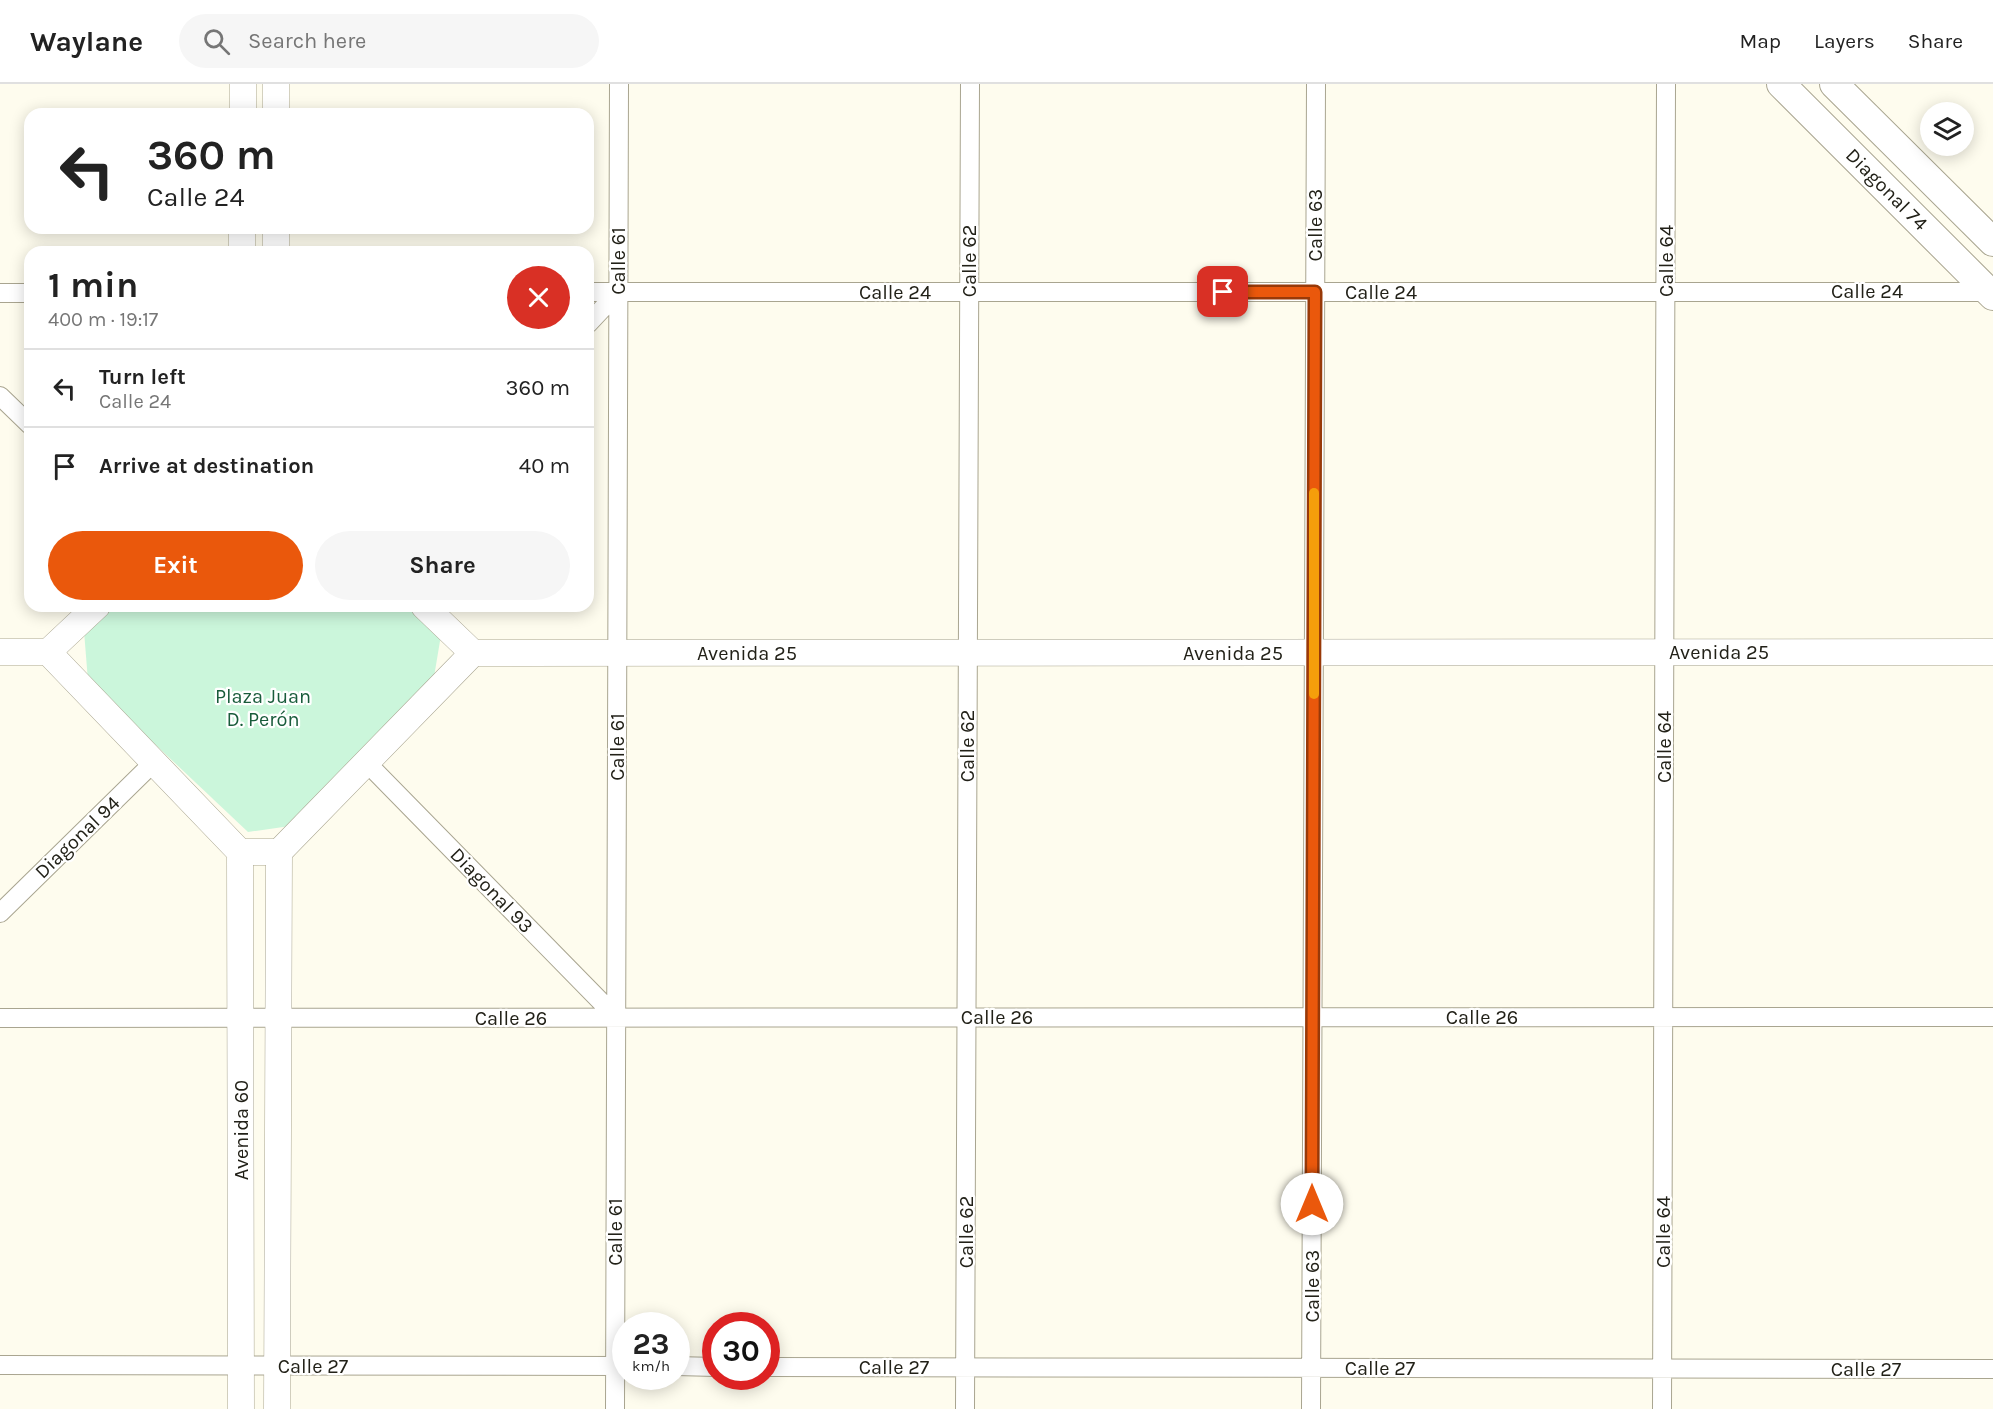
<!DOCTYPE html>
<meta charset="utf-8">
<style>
body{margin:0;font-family:Karla,sans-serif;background:#f6f6f6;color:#222;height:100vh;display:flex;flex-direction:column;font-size:22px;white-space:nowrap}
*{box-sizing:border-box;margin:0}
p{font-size:20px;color:#767676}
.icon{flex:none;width:33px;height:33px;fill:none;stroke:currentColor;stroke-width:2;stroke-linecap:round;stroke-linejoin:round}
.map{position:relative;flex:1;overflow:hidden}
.drawer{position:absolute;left:24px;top:162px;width:570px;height:366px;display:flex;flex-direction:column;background:#fff;border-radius:18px;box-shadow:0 3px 15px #0003}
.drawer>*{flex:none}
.banner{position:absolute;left:24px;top:24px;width:570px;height:126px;border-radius:18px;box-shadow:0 3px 15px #0003;background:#fff;color:#222;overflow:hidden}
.buttons{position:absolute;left:1920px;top:18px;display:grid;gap:12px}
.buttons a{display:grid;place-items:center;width:54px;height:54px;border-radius:50%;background:#fff;box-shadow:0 3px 15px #0003;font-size:30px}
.speed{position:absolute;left:612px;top:1228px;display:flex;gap:12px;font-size:30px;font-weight:700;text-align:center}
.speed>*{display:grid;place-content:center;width:78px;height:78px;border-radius:50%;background:#fff;box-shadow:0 3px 15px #0003;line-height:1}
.speed small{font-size:15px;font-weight:400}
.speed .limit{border:9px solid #d22;background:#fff;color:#111}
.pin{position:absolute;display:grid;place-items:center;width:51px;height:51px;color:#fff;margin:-26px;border-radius:12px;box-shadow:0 3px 9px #0006}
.me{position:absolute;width:66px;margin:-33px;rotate:0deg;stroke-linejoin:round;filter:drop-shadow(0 0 4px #0008)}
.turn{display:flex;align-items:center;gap:21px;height:126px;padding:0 24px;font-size:27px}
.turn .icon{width:78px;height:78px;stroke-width:2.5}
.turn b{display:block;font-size:42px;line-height:51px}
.round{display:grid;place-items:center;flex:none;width:63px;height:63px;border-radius:32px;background:#f6f6f6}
.headline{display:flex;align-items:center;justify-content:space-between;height:102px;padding:0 24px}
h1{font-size:36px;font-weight:700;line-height:45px}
.primary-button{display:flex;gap:12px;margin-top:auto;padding:12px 24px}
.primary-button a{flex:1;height:69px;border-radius:36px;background:#ea580c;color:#fff;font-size:24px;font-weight:700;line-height:69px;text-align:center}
.primary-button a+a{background:#f6f6f6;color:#222}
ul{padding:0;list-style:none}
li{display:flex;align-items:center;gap:18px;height:78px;padding:0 24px;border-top:2px solid #e0e0e0}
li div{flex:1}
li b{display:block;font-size:22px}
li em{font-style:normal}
header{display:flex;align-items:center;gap:36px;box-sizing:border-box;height:84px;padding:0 30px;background:#fff;border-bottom:2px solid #e0e0e0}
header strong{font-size:28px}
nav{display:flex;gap:33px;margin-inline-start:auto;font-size:21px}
.search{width:420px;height:54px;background:#f6f6f6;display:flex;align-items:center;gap:15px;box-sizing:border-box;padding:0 21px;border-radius:33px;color:#767676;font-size:22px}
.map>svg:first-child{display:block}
.green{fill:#cbf6db}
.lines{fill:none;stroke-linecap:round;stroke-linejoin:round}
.street-casing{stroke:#a9a590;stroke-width:20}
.secondary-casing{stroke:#a9a590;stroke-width:27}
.primary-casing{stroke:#a9a590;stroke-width:30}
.street{stroke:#fff;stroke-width:18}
.secondary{stroke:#fff;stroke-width:26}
.primary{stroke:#fff;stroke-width:28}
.route-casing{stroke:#983908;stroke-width:15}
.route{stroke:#ea580c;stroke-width:10}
.slow{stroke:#f59e0b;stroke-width:10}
.labels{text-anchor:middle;stroke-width:4.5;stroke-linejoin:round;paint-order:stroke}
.street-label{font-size:20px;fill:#222118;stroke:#fff}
.park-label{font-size:20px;fill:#195c3b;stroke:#fff}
</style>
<header>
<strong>Waylane</strong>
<div class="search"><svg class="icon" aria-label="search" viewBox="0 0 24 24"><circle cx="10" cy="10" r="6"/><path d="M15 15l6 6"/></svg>Search here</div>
<nav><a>Map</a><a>Layers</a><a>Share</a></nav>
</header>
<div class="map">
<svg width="1993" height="1325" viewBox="0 0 1993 1325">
<rect width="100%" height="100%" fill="#fefcee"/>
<path class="green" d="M 110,522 L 410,522 L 441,551 L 434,593 L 290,742 L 248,748 L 88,597 L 84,547 Z"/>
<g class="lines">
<defs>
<path id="street" d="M 588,208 L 1993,208
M 0,209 L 30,209
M 588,240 L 618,208
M 0,312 L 30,341
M 367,679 L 616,933
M 0,829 L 154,678
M 0,934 L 1993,933
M 0,1281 L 625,1282
M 676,1282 L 716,1283
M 766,1283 L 1993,1285
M 615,1325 L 619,0
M 965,1325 L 970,0
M 1311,1325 L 1316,0
M 1662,1325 L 1666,0"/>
<path id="secondary" d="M 243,30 L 243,0
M 276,30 L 276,0
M 242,168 L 242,144
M 276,168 L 276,144
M 424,522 L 473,569
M 0,568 L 48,568
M 48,568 L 240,768 L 279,768 L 473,569
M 48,568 L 97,522
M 473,569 L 1993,568
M 240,768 L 241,1325
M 277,1325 L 279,768"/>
<path id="primary" d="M 1781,0 L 1993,212
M 1834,0 L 1993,158"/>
</defs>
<use href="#street" class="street-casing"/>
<use href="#secondary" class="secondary-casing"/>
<use href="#primary" class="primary-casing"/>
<use href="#street" class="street"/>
<use href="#secondary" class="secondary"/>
<use href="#primary" class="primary"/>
</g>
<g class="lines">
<defs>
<path id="route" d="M 1223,208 L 1315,208 L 1312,1120"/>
</defs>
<use href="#route" class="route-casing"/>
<use href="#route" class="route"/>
<path class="slow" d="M 1314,610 L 1314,409"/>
</g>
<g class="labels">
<g class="street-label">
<text transform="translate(1887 105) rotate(45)" y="7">Diagonal 74</text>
<text transform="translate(1315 141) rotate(-90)" y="7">Calle 63</text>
<text transform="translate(618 177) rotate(-90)" y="7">Calle 61</text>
<text transform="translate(969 177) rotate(-90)" y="7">Calle 62</text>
<text transform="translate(1666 177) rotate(-90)" y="7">Calle 64</text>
<text x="1867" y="214">Calle 24</text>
<text x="895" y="215">Calle 24</text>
<text x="1381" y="215">Calle 24</text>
<text x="1719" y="575">Avenida 25</text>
<text x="747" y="576">Avenida 25</text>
<text x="1233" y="576">Avenida 25</text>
<text transform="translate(967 662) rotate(-90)" y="7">Calle 62</text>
<text transform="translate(617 663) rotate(-90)" y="7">Calle 61</text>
<text transform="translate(1664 663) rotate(-90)" y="7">Calle 64</text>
<text transform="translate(77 753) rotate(-44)" y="7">Diagonal 94</text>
<text transform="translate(492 806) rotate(46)" y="7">Diagonal 93</text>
<text x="997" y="940">Calle 26</text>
<text x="1482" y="940">Calle 26</text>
<text x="511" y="941">Calle 26</text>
<text transform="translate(241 1046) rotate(-90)" y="7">Avenida 60</text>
<text transform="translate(615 1148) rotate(-90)" y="7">Calle 61</text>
<text transform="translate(966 1148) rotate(-90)" y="7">Calle 62</text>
<text transform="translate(1663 1148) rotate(-90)" y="7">Calle 64</text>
<text transform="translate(1312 1202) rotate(-90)" y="7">Calle 63</text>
<text x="313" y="1289">Calle 27</text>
<text x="894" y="1290">Calle 27</text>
<text x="1380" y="1291">Calle 27</text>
<text x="1866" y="1292">Calle 27</text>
</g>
<g class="park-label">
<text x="263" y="619">Plaza Juan<tspan x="263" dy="23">D. Perón</tspan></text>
</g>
</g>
</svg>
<div class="buttons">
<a><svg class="icon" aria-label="layers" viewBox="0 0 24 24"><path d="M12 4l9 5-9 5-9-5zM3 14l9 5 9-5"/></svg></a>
</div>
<div class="speed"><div>23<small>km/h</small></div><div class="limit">30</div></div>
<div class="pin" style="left:1223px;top:208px;background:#d93025"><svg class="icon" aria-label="arrive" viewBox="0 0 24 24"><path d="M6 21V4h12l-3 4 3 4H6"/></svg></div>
<svg class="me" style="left:1312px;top:1120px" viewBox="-20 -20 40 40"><circle r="19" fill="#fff"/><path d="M0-13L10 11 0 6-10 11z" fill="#ea580c"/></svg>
<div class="banner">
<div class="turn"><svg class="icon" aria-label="left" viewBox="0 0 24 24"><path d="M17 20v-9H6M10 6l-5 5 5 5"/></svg><div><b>360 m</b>Calle 24</div></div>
</div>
<section class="drawer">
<div class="headline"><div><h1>1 min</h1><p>400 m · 19:17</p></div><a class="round" style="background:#d93025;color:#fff"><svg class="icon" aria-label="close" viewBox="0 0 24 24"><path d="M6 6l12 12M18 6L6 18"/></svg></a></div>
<ul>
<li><svg class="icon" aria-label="left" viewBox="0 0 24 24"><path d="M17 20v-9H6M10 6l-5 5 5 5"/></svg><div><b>Turn left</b><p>Calle 24</p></div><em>360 m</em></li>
<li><svg class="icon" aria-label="arrive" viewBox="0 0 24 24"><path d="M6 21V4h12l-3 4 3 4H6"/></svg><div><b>Arrive at destination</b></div><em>40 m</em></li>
</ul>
<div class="primary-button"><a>Exit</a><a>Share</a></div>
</section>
</div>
